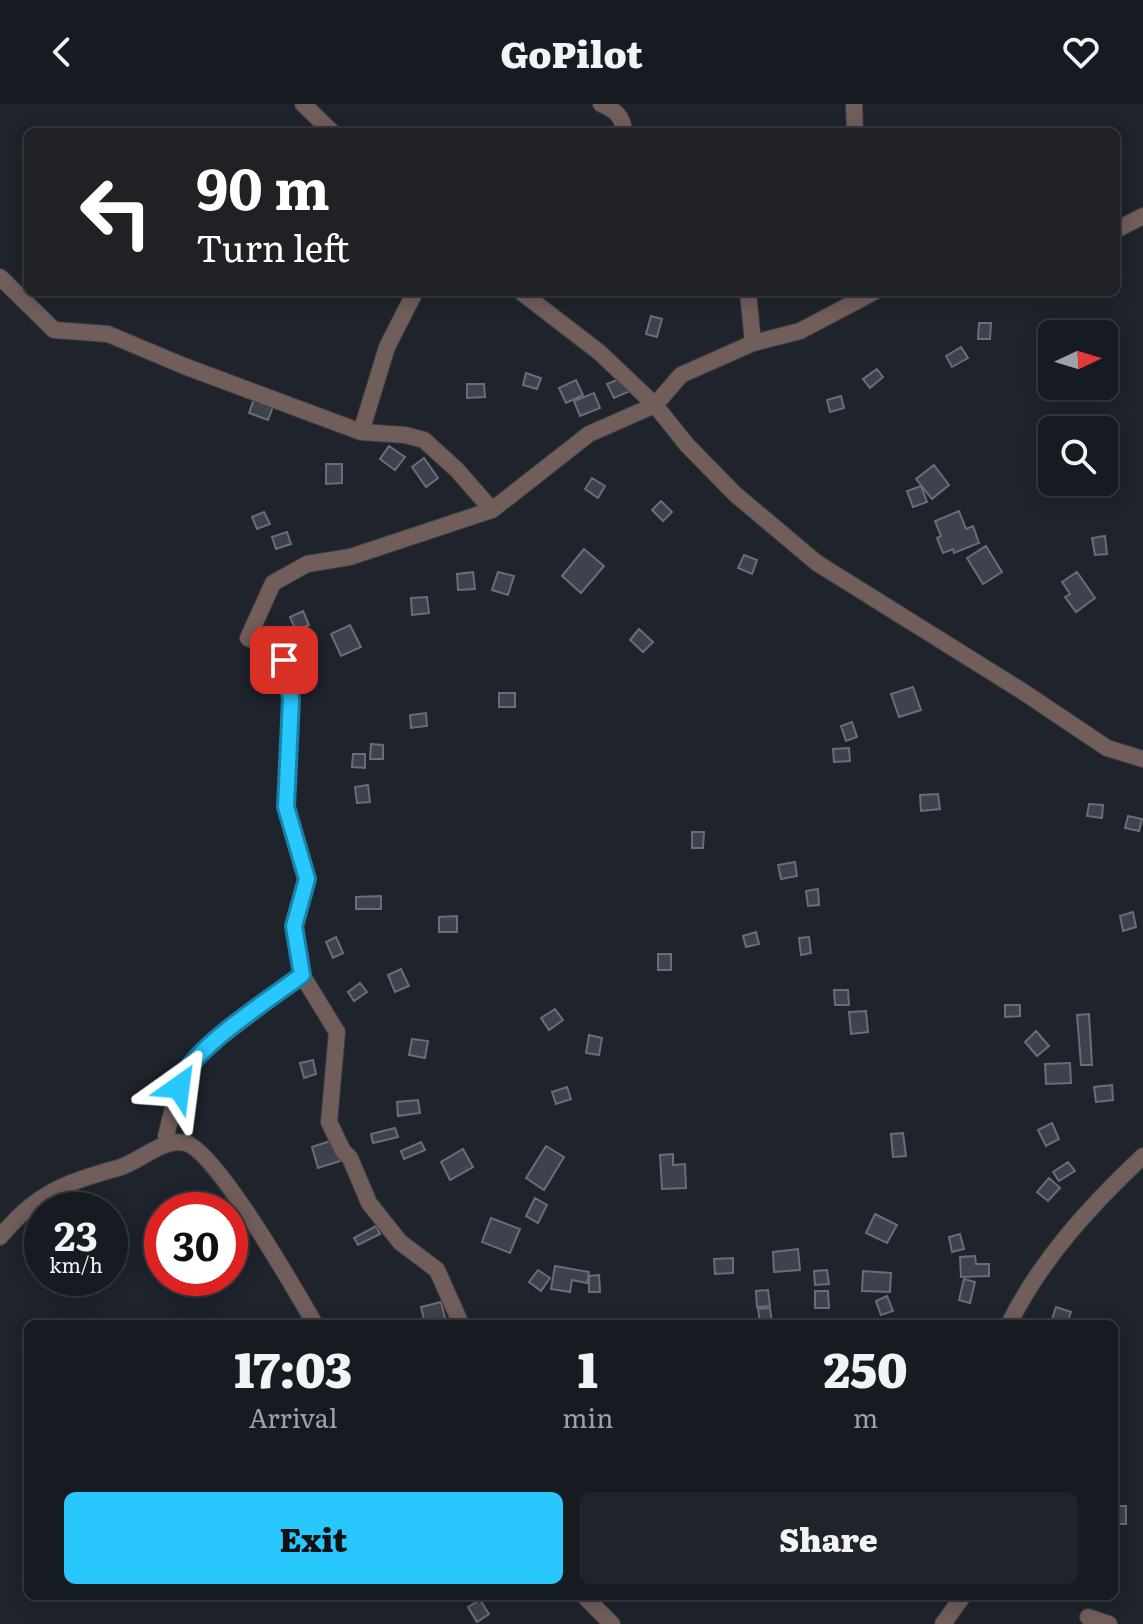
<!DOCTYPE html>
<style>
body{margin:0;font-family:Literata,serif;background:#1f232a;color:#f1f3f6;height:100vh;display:flex;flex-direction:column;font-size:30px;white-space:nowrap}
*{box-sizing:border-box;margin:0}
p{font-size:26px;color:#9ea1a5}
.icon{flex:none;width:44px;height:44px;fill:none;stroke:currentColor;stroke-width:2;stroke-linecap:round;stroke-linejoin:round}
.map{position:relative;flex:1;overflow:hidden}
.drawer{position:absolute;left:24px;top:1216px;width:1094px;height:280px;display:flex;flex-direction:column;background:#161a21;border-radius:12px;box-shadow:0 4px 20px #0003,0 0 0 2px #35383f}
.drawer>*{flex:none}
.banner{position:absolute;left:24px;top:24px;width:1096px;height:168px;border-radius:12px;box-shadow:0 4px 20px #0003,0 0 0 2px #35383f;background:#202124;color:#fff;overflow:hidden}
.needle{width:52px;rotate:86deg}
.buttons{position:absolute;left:1038px;top:216px;display:grid;gap:16px}
.buttons a{display:grid;place-items:center;width:80px;height:80px;border-radius:12px;background:#161a21;box-shadow:0 4px 20px #0003,0 0 0 2px #35383f;font-size:40px}
.speed{position:absolute;left:24px;top:1088px;display:flex;gap:16px;font-size:40px;font-weight:700;text-align:center}
.speed>*{display:grid;place-content:center;width:104px;height:104px;border-radius:50%;background:#161a21;box-shadow:0 4px 20px #0003,0 0 0 2px #35383f;line-height:1}
.speed small{font-size:20px;font-weight:400}
.speed .limit{border:12px solid #d22;background:#fff;color:#111}
.pin{position:absolute;display:grid;place-items:center;width:68px;height:68px;color:#fff;margin:-34px;border-radius:16px;box-shadow:0 4px 12px #0006}
.me{position:absolute;width:88px;margin:-44px;rotate:31deg;stroke-linejoin:round;filter:drop-shadow(0 0 6px #0008)}
.turn{display:flex;align-items:center;gap:28px;height:168px;padding:0 40px;font-size:36px}
.turn .icon{width:104px;height:104px;stroke-width:2.5}
.turn b{display:block;font-size:56px;line-height:68px}
.eta{display:flex;justify-content:space-evenly;align-items:center;height:136px;text-align:center}
.eta b{font-size:48px;font-weight:800;line-height:56px}
.cta{display:flex;gap:16px;margin-top:auto;padding:16px 40px}
.cta a{flex:1;height:92px;border-radius:12px;background:#28c8ff;color:#111;font-size:32px;font-weight:800;line-height:92px;text-align:center}
.cta a+a{background:#1f232a;color:#f1f3f6}
header{display:flex;justify-content:space-between;align-items:center;height:104px;padding:0 40px;background:#161a21;font-size:36px;font-weight:800}
.map>svg:first-child{display:block}
.building{fill:#3d424c;stroke:#686d78;stroke-width:2}
.lines{fill:none;stroke-linecap:round;stroke-linejoin:round}
.street-casing{stroke:#3a3f47;stroke-width:18}
.street{stroke:#715d59;stroke-width:16}
.route-casing{stroke:#1a82a6;stroke-width:20}
.route{stroke:#28c8ff;stroke-width:14}
</style>
<header><svg class="icon" aria-label="back" viewBox="0 0 24 24"><path d="M15 5l-7 7 7 7"/></svg>GoPilot<svg class="icon" aria-label="heart" viewBox="0 0 24 24"><path d="M12 20l-8-8c-3-5 5-10 8-4 3-6 11-1 8 4z"/></svg></header>
<div class="map">
<svg width="1143" height="1520" viewBox="0 0 1143 1520">
<rect width="100%" height="100%" fill="#1e232c"/>
<path class="building" d="M 651,212 L 662,215 L 657,233 L 646,230 Z
M 979,219 L 991,219 L 990,235 L 978,235 Z
M 961,243 L 968,254 L 952,263 L 946,252 Z
M 877,265 L 883,273 L 870,284 L 863,275 Z
M 526,269 L 541,274 L 537,285 L 523,281 Z
M 624,273 L 630,287 L 614,294 L 607,280 Z
M 576,276 L 583,291 L 566,299 L 559,284 Z
M 467,280 L 484,280 L 485,293 L 467,294 Z
M 594,289 L 600,304 L 580,312 L 574,297 Z
M 256,290 L 275,297 L 268,316 L 249,309 Z
M 841,292 L 844,304 L 830,308 L 827,296 Z
M 389,342 L 405,353 L 395,366 L 380,355 Z
M 424,354 L 438,374 L 426,383 L 412,363 Z
M 326,360 L 342,360 L 342,379 L 326,380 Z
M 934,361 L 949,381 L 932,395 L 916,375 Z
M 592,374 L 605,382 L 598,394 L 585,385 Z
M 921,382 L 927,398 L 913,403 L 907,387 Z
M 661,397 L 672,408 L 663,417 L 652,406 Z
M 959,407 L 966,425 L 973,422 L 979,439 L 954,449 L 953,445 L 943,449 L 937,434 L 941,432 L 935,417 Z
M 264,408 L 270,420 L 257,425 L 252,413 Z
M 287,428 L 291,440 L 276,445 L 272,433 Z
M 1105,432 L 1107,450 L 1095,451 L 1092,434 Z
M 986,442 L 1002,468 L 983,480 L 967,454 Z
M 584,445 L 604,462 L 581,489 L 562,472 Z
M 744,451 L 757,456 L 752,470 L 738,464 Z
M 473,468 L 475,485 L 458,486 L 457,470 Z
M 498,468 L 514,472 L 508,491 L 492,486 Z
M 1077,468 L 1095,494 L 1076,508 L 1065,493 L 1070,490 L 1062,478 Z
M 427,493 L 429,509 L 412,511 L 411,494 Z
M 303,507 L 309,521 L 296,527 L 290,513 Z
M 350,521 L 361,543 L 341,552 L 331,530 Z
M 639,525 L 653,538 L 643,548 L 630,536 Z
M 913,583 L 921,606 L 899,613 L 891,590 Z
M 499,589 L 515,589 L 515,603 L 499,603 Z
M 426,609 L 427,622 L 411,624 L 410,611 Z
M 852,618 L 857,633 L 846,637 L 841,622 Z
M 371,640 L 383,641 L 383,655 L 370,655 Z
M 849,644 L 850,657 L 834,658 L 833,645 Z
M 353,650 L 365,650 L 365,664 L 352,663 Z
M 368,681 L 370,698 L 357,699 L 355,683 Z
M 938,690 L 940,705 L 921,707 L 920,691 Z
M 1089,700 L 1103,701 L 1102,714 L 1087,712 Z
M 1128,712 L 1142,715 L 1139,727 L 1125,724 Z
M 692,728 L 704,728 L 703,744 L 692,744 Z
M 795,758 L 797,772 L 781,775 L 778,761 Z
M 818,785 L 819,801 L 808,802 L 806,787 Z
M 381,792 L 381,805 L 356,805 L 356,793 Z
M 1133,808 L 1136,823 L 1123,827 L 1120,812 Z
M 457,812 L 457,828 L 439,828 L 439,813 Z
M 756,828 L 759,840 L 746,843 L 743,832 Z
M 336,833 L 343,849 L 333,854 L 326,838 Z
M 809,833 L 811,849 L 801,851 L 799,834 Z
M 658,850 L 671,850 L 671,866 L 658,866 Z
M 401,865 L 409,882 L 395,888 L 388,871 Z
M 360,879 L 367,888 L 354,897 L 348,888 Z
M 834,886 L 848,886 L 849,901 L 835,901 Z
M 1005,901 L 1020,901 L 1020,912 L 1005,913 Z
M 555,905 L 563,916 L 549,926 L 541,914 Z
M 866,907 L 868,928 L 851,930 L 849,908 Z
M 1089,910 L 1092,961 L 1081,961 L 1077,911 Z
M 1036,927 L 1049,942 L 1037,952 L 1025,938 Z
M 589,931 L 602,934 L 599,951 L 586,949 Z
M 412,935 L 428,937 L 425,954 L 409,951 Z
M 313,956 L 316,970 L 304,974 L 300,959 Z
M 1070,959 L 1071,979 L 1046,980 L 1045,960 Z
M 1112,981 L 1113,996 L 1096,998 L 1094,983 Z
M 567,983 L 571,995 L 556,1000 L 552,988 Z
M 418,996 L 420,1009 L 398,1012 L 397,998 Z
M 1052,1019 L 1059,1035 L 1046,1042 L 1038,1026 Z
M 395,1024 L 398,1033 L 373,1039 L 371,1030 Z
M 903,1029 L 906,1052 L 893,1053 L 891,1030 Z
M 333,1036 L 340,1057 L 318,1064 L 312,1043 Z
M 421,1038 L 425,1046 L 404,1055 L 401,1047 Z
M 546,1042 L 564,1053 L 544,1086 L 526,1074 Z
M 463,1045 L 473,1063 L 450,1076 L 441,1058 Z
M 673,1050 L 673,1061 L 685,1060 L 686,1084 L 662,1085 L 660,1051 Z
M 1068,1058 L 1075,1067 L 1059,1077 L 1053,1068 Z
M 1049,1074 L 1060,1084 L 1048,1097 L 1037,1088 Z
M 535,1094 L 547,1101 L 538,1119 L 526,1112 Z
M 875,1110 L 897,1121 L 887,1139 L 866,1129 Z
M 491,1114 L 520,1125 L 510,1149 L 482,1138 Z
M 376,1122 L 380,1130 L 358,1141 L 354,1134 Z
M 960,1130 L 964,1145 L 952,1148 L 949,1133 Z
M 798,1145 L 800,1166 L 774,1168 L 773,1148 Z
M 975,1152 L 976,1160 L 989,1160 L 989,1172 L 961,1173 L 960,1153 Z
M 733,1154 L 733,1169 L 715,1170 L 714,1155 Z
M 555,1162 L 589,1168 L 587,1179 L 572,1176 L 570,1188 L 551,1185 Z
M 538,1166 L 550,1174 L 541,1187 L 529,1178 Z
M 827,1166 L 829,1180 L 815,1181 L 814,1167 Z
M 863,1167 L 891,1169 L 890,1188 L 862,1187 Z
M 599,1171 L 600,1188 L 589,1188 L 589,1172 Z
M 964,1175 L 975,1178 L 970,1199 L 959,1196 Z
M 768,1186 L 770,1202 L 757,1203 L 756,1187 Z
M 815,1187 L 828,1187 L 829,1204 L 815,1204 Z
M 887,1192 L 893,1207 L 881,1211 L 876,1197 Z
M 441,1198 L 446,1218 L 452,1217 L 453,1220 L 425,1220 L 421,1203 Z
M 1056,1203 L 1071,1208 L 1067,1220 L 1052,1215 Z
M 770,1204 L 772,1218 L 760,1219 L 758,1205 Z
M 1114,1402 L 1126,1402 L 1126,1420 L 1114,1420 Z
M 480,1496 L 489,1510 L 477,1518 L 468,1503 Z"/>
<g class="lines">
<defs>
<path id="street" d="M 303,0 L 332,28
M 601,0 C 615,6 623,12 624,28
M 854,0 L 855,28
M 1116,126 L 1143,112
M 0,173 L 54,226 L 108,230 L 184,262 L 361,328 L 405,331 L 424,336 L 457,366 L 492,406
M 521,188 L 599,248 L 655,301 L 687,341 L 735,390 L 817,459 L 1022,587 L 1107,644 L 1143,655
M 748,188 L 753,239
M 361,328 L 387,243 L 415,188
M 166,1032 L 181,972 L 203,946 L 302,871
M 0,1133 C 36,1089 66,1078 118,1064 C 140,1058 162,1034 185,1039 C 215,1045 297,1189 315,1220
M 461,1220 L 437,1166 L 400,1138 L 369,1099 L 350,1054 L 343,1047 L 329,1018 L 337,928 L 302,871 L 294,822 L 307,775 L 286,703 L 291,595 L 284,556 L 276,545 L 248,534 L 273,479 L 307,460 L 350,453 L 492,406 L 589,330 L 655,301 L 681,271 L 753,239 L 800,227 L 874,188
M 1009,1220 C 1041,1155 1091,1101 1143,1052
M 584,1492 L 612,1520
M 1088,1513 L 1109,1520
M 943,1520 L 963,1492"/>
</defs>
<use href="#street" class="street-casing"/>
<use href="#street" class="street"/>
</g>
<g class="lines">
<defs>
<path id="route" d="M 179,983 C 184,949 273,893 302,871 L 294,822 L 307,775 L 286,703 L 291,595 L 284,556"/>
</defs>
<use href="#route" class="route-casing"/>
<use href="#route" class="route"/>
</g>
</svg>
<div class="buttons">
<a><svg class="needle" viewBox="-14 -14 28 28"><path d="M0-13l5 13h-10z" fill="#e53935"/><path d="M0 13l5-13h-10z" fill="#9ea1a5"/></svg></a>
<a><svg class="icon" aria-label="search" viewBox="0 0 24 24"><circle cx="10" cy="10" r="6"/><path d="M15 15l6 6"/></svg></a>
</div>
<div class="speed"><div>23<small>km/h</small></div><div class="limit">30</div></div>
<div class="pin" style="left:284px;top:556px;background:#d93025"><svg class="icon" aria-label="arrive" viewBox="0 0 24 24"><path d="M6 21V4h12l-3 4 3 4H6"/></svg></div>
<svg class="me" style="left:179px;top:983px" viewBox="-20 -20 40 40"><path d="M0-17L14 15 0 8-14 15z" fill="#28c8ff" stroke="#fff" stroke-width="4"/></svg>
<div class="banner">
<div class="turn"><svg class="icon" aria-label="left" viewBox="0 0 24 24"><path d="M17 20v-9H6M10 6l-5 5 5 5"/></svg><div><b>90 m</b>Turn left</div></div>
</div>
<section class="drawer">
<div class="eta">
<div><b>17:03</b><p>Arrival</p></div>
<div><b>1</b><p>min</p></div>
<div><b>250</b><p>m</p></div>
</div>
<div class="cta"><a>Exit</a><a>Share</a></div>
</section>
</div>
